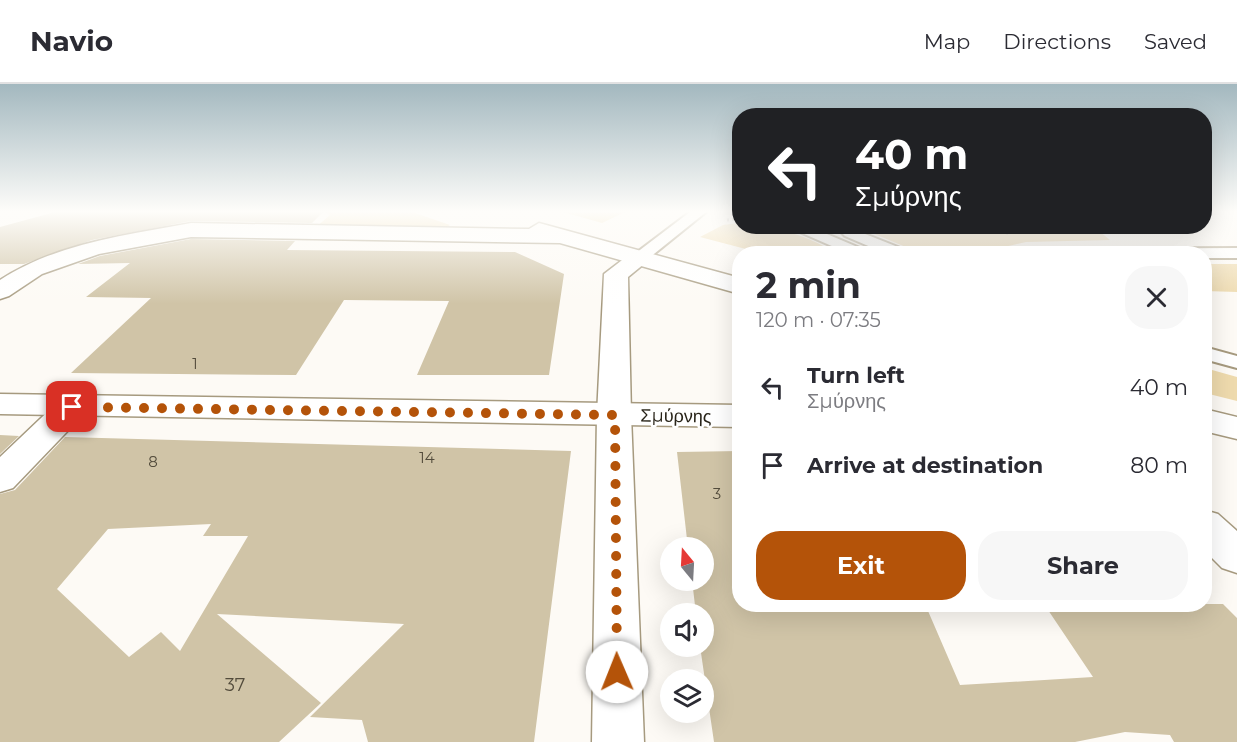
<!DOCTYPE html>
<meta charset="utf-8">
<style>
body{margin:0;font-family:Montserrat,sans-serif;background:#f7f7f7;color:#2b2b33;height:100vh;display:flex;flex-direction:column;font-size:22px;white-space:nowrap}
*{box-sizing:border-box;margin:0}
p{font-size:20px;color:#7c7c81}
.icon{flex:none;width:33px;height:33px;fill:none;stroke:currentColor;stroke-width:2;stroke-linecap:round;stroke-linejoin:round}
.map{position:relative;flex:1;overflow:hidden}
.details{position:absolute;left:732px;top:162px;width:480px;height:366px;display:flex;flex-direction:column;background:#fff;border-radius:24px;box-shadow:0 6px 24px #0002}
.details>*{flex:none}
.banner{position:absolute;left:732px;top:24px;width:480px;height:126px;border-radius:24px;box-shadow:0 6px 24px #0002;background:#202124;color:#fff;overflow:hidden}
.needle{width:39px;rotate:342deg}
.tools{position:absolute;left:660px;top:453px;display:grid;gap:12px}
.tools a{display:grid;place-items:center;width:54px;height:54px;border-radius:50%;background:#fff;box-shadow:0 6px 24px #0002;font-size:30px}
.pin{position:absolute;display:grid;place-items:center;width:51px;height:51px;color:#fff;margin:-26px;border-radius:12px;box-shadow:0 3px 9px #0006}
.me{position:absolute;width:66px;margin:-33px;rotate:359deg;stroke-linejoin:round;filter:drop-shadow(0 0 4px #0008)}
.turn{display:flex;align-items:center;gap:21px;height:126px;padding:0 24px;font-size:27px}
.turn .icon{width:78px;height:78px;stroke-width:2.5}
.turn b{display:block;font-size:42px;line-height:51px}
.round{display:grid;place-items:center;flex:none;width:63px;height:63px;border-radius:24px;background:#f7f7f7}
.headline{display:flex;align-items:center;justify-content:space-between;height:102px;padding:0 24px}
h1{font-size:36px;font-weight:700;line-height:45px}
.primary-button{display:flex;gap:12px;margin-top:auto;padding:12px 24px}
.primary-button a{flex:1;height:69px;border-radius:24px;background:#b45309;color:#fff;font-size:24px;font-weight:700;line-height:69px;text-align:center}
.primary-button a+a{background:#f7f7f7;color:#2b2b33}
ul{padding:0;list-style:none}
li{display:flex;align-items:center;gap:18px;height:78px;padding:0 24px}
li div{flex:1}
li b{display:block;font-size:22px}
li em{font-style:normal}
header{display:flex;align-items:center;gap:36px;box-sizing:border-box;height:84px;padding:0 30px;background:#fff;border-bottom:2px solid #e1e1e2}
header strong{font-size:28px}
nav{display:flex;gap:33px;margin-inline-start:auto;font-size:21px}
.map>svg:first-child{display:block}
.green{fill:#eedaad}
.building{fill:#d0c4a7;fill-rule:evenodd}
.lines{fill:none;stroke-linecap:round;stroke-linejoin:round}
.lane-casing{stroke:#a69a7f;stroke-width:4}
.street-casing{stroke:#a69a7f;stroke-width:3}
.secondary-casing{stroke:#a69a7f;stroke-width:3}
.path{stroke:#b7b3ac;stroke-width:3;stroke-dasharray:2 3;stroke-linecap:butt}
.lane{fill:#fff;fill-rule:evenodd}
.street{fill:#fff;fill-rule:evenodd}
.secondary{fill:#fff;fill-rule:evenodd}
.route{stroke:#b45309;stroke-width:10;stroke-dasharray:0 18}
.labels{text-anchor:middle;stroke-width:5;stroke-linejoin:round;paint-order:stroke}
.number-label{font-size:15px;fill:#534c3c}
.street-label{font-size:18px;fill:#292419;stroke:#fff}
.near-number-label{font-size:18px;fill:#534c3c}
</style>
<header>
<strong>Navio</strong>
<nav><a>Map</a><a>Directions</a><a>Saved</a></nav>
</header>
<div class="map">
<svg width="1237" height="658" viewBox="0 0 1237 658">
<rect width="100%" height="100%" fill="#fdfaf5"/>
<path class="green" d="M 325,128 L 412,128 L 450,141 L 444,145 L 315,144 L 330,131 Z
M 563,128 L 625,128 L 602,139 Z
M 739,139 L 740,142 C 773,142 807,150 835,169 L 761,169 L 700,153 L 723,141 Z
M 858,143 L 1094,143 L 1110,156 L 1026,158 L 979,169 L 920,169 Z
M 1205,180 L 1237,180 L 1237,208 L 1205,207 Z
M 1205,284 L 1237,293 L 1237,317 L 1205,309 Z"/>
<path class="building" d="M 55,128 L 323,128 L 312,139 L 191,137 L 92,156 L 24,180 L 0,180 L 0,143 Z
M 191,155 L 295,157 L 287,166 L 515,168 L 564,190 L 549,291 L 417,291 L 449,217 L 344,216 L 296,291 L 71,289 L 151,214 L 86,213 L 130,179 L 78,180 L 100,172 Z
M 0,351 L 19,352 L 0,370 Z
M 65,353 L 571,367 L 534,658 L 368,658 L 362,636 L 310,633 L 404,540 L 217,530 L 321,619 L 279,658 L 0,658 L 0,410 L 15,406 ZM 211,440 L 203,452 L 248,452 L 180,567 L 161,548 L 129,573 L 57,505 L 108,445 Z
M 740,367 L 740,520 L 925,520 L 960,601 L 1093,593 L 1046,523 L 1065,523 L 1063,520 L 1223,520 L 1237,534 L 1237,658 L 1174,658 L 1170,651 L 1125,648 L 1075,658 L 714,658 L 700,562 L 704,562 L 704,530 L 696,530 L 692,496 L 704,496 L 704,464 L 688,464 L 677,368 Z"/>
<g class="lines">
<defs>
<path id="lane" d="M 690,128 L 706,128 L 644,178 L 632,178 L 630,175 L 632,172 Z
M 786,142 L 808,142 L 874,170 L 850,170 Z
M 850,144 L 908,167 L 910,170 L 887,170 L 845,152 L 842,149 L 845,146 Z
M 1237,164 L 1237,174 L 1204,174 L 1204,170 L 1025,170 L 1033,165 Z
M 1204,263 L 1237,272 L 1237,284 L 1204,275 Z"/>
<path id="street" d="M 638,168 L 646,170 L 650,175 L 628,193 L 631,331 L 644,658 L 592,658 L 597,331 L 604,190 L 630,170 Z
M 72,313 L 84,316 L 88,323 L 84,330 L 13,404 L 0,408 L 0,373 L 60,316 Z
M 1204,426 L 1218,430 L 1237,447 L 1237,489 L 1222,484 L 1204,466 Z"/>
<path id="secondary" d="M 191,139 L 529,145 L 539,139 L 740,194 L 740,210 L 560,159 L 191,153 L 99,170 L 42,190 L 9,212 L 0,215 L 0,196 C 57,159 126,151 191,139 Z
M 0,310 L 740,321 L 740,343 L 0,330 Z
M 1204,325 L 1237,333 L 1237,355 L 1204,347 Z"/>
</defs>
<use href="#lane" class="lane-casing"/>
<use href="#street" class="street-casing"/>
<use href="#secondary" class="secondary-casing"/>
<path class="path" d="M 727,136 L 740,135
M 977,142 L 1011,150"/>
<use href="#lane" class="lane"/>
<use href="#street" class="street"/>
<use href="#secondary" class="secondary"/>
</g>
<linearGradient id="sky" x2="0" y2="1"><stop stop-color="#a3b8bf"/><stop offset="0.58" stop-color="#fefdfa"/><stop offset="1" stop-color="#fefdfa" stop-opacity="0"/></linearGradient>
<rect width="1237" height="220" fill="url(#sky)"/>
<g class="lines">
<path class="route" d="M 72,323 L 615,331 L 617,588"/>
</g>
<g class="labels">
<g class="number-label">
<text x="195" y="285">1</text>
<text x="427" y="379">14</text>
<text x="153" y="383">8</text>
<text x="717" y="415">3</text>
</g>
<g class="street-label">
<text transform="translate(676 332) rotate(1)" y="6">Σμύρνης</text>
</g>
<g class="near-number-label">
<text x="235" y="607">37</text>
</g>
</g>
</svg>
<div class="tools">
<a><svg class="needle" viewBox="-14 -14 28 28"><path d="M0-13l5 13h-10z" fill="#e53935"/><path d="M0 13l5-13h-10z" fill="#7c7c81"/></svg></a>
<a><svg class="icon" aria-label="sound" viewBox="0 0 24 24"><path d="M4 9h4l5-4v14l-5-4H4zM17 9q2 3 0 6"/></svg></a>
<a><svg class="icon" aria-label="layers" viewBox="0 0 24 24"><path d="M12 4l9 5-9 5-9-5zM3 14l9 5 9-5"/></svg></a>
</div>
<div class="pin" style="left:72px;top:323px;background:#d93025"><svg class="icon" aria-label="arrive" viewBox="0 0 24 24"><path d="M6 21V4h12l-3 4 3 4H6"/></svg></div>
<svg class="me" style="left:617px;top:588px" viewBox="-20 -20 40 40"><circle r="19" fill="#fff"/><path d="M0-13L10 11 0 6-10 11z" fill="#b45309"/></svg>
<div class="banner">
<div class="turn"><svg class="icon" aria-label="left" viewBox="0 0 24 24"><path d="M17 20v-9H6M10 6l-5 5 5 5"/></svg><div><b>40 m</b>Σμύρνης</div></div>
</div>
<section class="details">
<div class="headline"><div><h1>2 min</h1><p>120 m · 07:35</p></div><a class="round"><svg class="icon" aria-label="close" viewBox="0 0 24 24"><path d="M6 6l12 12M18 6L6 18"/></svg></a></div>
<ul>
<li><svg class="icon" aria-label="left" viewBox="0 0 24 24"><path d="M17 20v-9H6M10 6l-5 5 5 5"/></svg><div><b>Turn left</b><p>Σμύρνης</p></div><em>40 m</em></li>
<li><svg class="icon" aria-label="arrive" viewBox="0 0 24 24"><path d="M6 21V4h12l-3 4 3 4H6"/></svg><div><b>Arrive at destination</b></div><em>80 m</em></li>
</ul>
<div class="primary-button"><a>Exit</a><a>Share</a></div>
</section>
</div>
